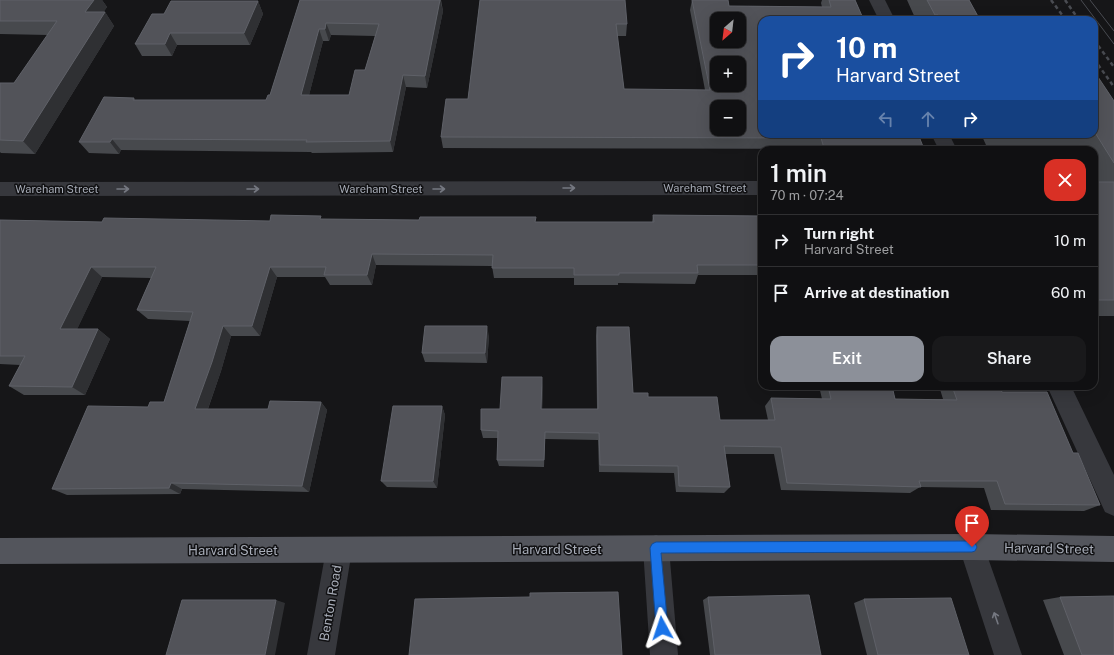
<!DOCTYPE html>
<meta charset="utf-8">
<style>
body{margin:0;font-family:"Public Sans",sans-serif;background:#19191b;color:#f1f3f6;height:100vh;display:flex;flex-direction:column;font-size:15px;white-space:nowrap}
*{box-sizing:border-box;margin:0}
p{font-size:13px;color:#9c9d9f}
.icon{flex:none;width:22px;height:22px;fill:none;stroke:currentColor;stroke-width:2;stroke-linecap:round;stroke-linejoin:round}
.map{position:relative;flex:1;overflow:hidden}
.sheet{position:absolute;left:758px;top:146px;width:340px;height:244px;display:flex;flex-direction:column;background:#101012;border-radius:12px;box-shadow:0 4px 16px #0002,0 0 0 1px #303032}
.sheet>*{flex:none}
.guide{position:absolute;left:758px;top:16px;width:340px;height:122px;border-radius:12px;box-shadow:0 4px 16px #0002,0 0 0 1px #303032;background:#1a4fa0;color:#fff;overflow:hidden}
.needle{width:26px;rotate:208deg}
.buttons{position:absolute;left:710px;top:12px;display:grid;gap:8px}
.buttons a{display:grid;place-items:center;width:36px;height:36px;border-radius:8px;background:#101012;box-shadow:0 4px 16px #0002,0 0 0 1px #303032;font-size:20px}
.pin{position:absolute;display:grid;place-items:center;width:34px;height:34px;color:#fff;margin:-41px -17px;border-radius:50% 50% 50% 0;rotate:-45deg;box-shadow:0 0 4px #0007}
.pin .icon{rotate:45deg}
.me{position:absolute;width:44px;margin:-22px;rotate:355deg;stroke-linejoin:round;filter:drop-shadow(0 0 3px #0008)}
.turn{display:flex;align-items:center;gap:14px;height:84px;padding:0 12px;font-size:18px}
.turn .icon{width:52px;height:52px;stroke-width:2.5}
.turn b{display:block;font-size:28px;line-height:34px}
.lanes{display:flex;align-items:center;height:38px;padding:0 12px;background:#0003;justify-content:center;gap:20px;direction:ltr}
.lanes .off{opacity:.35}
.round{display:grid;place-items:center;flex:none;width:42px;height:42px;border-radius:12px;background:#19191b}
.summary{display:flex;align-items:center;justify-content:space-between;height:68px;padding:0 12px}
h1{font-size:24px;font-weight:600;line-height:30px}
.cta{display:flex;gap:8px;margin-top:auto;padding:8px 12px}
.cta a{flex:1;height:46px;border-radius:12px;background:#8c9099;color:#fff;font-size:16px;font-weight:600;line-height:46px;text-align:center}
.cta a+a{background:#19191b;color:#f1f3f6}
ul{padding:0;list-style:none}
li{display:flex;align-items:center;gap:12px;height:52px;padding:0 12px;border-top:1px solid #303032}
li div{flex:1}
li b{display:block;font-size:15px}
li em{font-style:normal}
.map>svg:first-child{display:block}
.lines{fill:none;stroke-linecap:round;stroke-linejoin:round}
.minor{fill:#37383d;fill-rule:evenodd}
.major{fill:#53555c;fill-rule:evenodd}
.tram{stroke:#4a4c52;stroke-width:1}
.rail{stroke:#4a4c52;stroke-width:2.5;stroke-dasharray:4 3;stroke-linecap:butt}
.wall{fill:#47494d;fill-rule:evenodd}
.shaded-wall{fill:#2f3033}
.building{fill:#525359;stroke:#5f6168;fill-rule:evenodd}
.oneway{stroke:#757881}
.route{fill:#1a73e8;stroke:#114b97}
.labels{text-anchor:middle;stroke-width:3;stroke-linejoin:round;paint-order:stroke}
.street-label{font-size:11px;fill:#a8adb8;stroke:#111113}
.near-street-label{font-size:13px;fill:#a8adb8;stroke:#111113}
</style>
<div class="map">
<svg width="1114" height="655" viewBox="0 0 1114 655">
<rect width="100%" height="100%" fill="#161618"/>
<g class="lines">
<path class="minor" d="M 869,0 L 885,0 L 895,20 L 879,20 Z
M 931,134 L 949,134 L 957,150 L 939,150 Z
M 762,181 L 762,195 L 0,196 L 0,182 Z
M 1047,386 L 1071,386 L 1114,475 L 1114,516 L 1105,512 Z
M 972,534 L 981,538 L 1022,655 L 994,655 L 959,547 L 963,538 Z
M 656,535 L 665,539 L 669,548 L 678,655 L 650,655 L 643,548 L 647,539 Z
M 339,537 L 348,541 L 352,550 L 335,655 L 307,655 L 326,550 L 330,541 Z"/>
<path class="major" d="M 972,534 L 1114,536 L 1114,562 L 972,560 L 0,564 L 0,538 Z"/>
<path class="tram" d="M 1081,0 L 1114,44
M 1090,0 L 1114,31"/>
<path class="rail" d="M 1051,0 L 1066,20
M 1065,0 L 1079,20
M 1094,40 L 1114,67
M 1094,59 L 1114,87"/>
</g>
<path class="wall" d="M 0,0 L 102,0 L 107,7 L 103,12 L 105,12 L 114,26 L 35,154 L 1,153 L 0,152 L 0,83 L 14,83 L 48,35 L 0,34 Z
M 300,0 L 441,0 L 443,11 L 427,88 L 406,87 L 393,152 L 312,153 L 311,152 L 121,150 L 119,154 L 89,153 L 79,142 L 134,98 L 135,100 L 266,100 L 270,95 ZM 331,35 L 375,36 L 365,70 L 349,95 L 309,95 L 323,41 L 329,41 Z
M 480,0 L 627,24 L 626,36 L 617,36 L 624,89 L 705,90 L 690,10 L 692,0 L 728,0 L 729,6 L 822,7 L 821,3 L 822,0 L 855,0 L 862,16 L 860,20 L 762,20 L 918,134 L 924,149 L 923,150 L 816,150 L 815,149 L 443,148 L 441,137 L 468,99 Z
M 907,0 L 969,0 L 980,20 L 916,20 Z
M 258,1 L 263,14 L 250,45 L 177,45 L 172,56 L 142,56 L 135,44 L 164,14 Z
M 1094,71 L 1114,101 L 1114,316 L 1094,316 L 1094,150 L 1075,150 L 1072,146 L 986,145 L 981,134 L 1094,134 Z
M 653,215 L 762,216 L 762,275 L 698,275 L 695,284 L 618,283 L 618,285 L 574,285 L 574,278 L 494,278 L 492,266 L 376,265 L 372,285 L 330,285 L 325,277 L 277,277 L 260,336 L 231,336 L 221,371 L 208,409 L 268,409 L 321,402 L 327,410 L 309,492 L 182,489 L 180,494 L 67,495 L 52,489 L 148,407 L 164,402 L 190,321 L 148,319 L 137,310 L 151,278 L 102,277 L 77,329 L 98,329 L 110,339 L 85,395 L 24,395 L 9,386 L 20,365 L 0,364 L 0,220 L 102,222 L 270,221 L 322,219 L 536,222 L 652,222 Z
M 597,327 L 633,393 L 720,420 L 768,420 L 765,406 L 771,398 L 822,399 L 819,386 L 892,386 L 895,399 L 943,399 L 939,386 L 999,386 L 1002,392 L 1073,453 L 1100,505 L 1084,511 L 991,510 L 984,488 L 920,487 L 910,493 L 781,490 L 774,454 L 725,454 L 730,487 L 724,493 L 676,492 L 674,473 L 599,472 L 598,440 L 545,439 L 544,467 L 499,466 L 497,460 L 498,438 L 483,438 L 481,430 L 500,409 L 543,386 L 542,409 L 597,409 L 596,336 Z
M 489,336 L 487,363 L 425,362 L 422,353 Z
M 442,406 L 445,415 L 437,488 L 387,487 L 381,481 Z
M 708,597 L 821,655 L 710,655 L 703,600 Z
M 1060,597 L 1114,655 L 1064,655 L 1043,600 Z
M 864,599 L 969,655 L 867,655 L 854,603 Z"/>
<path class="shaded-wall" d="M 94,0 L 102,0 L 107,7 L 95,26 L 85,12 Z
M 440,0 L 443,11 L 427,88 L 425,76 Z
M 258,1 L 263,14 L 250,45 L 244,33 Z
M 105,12 L 114,26 L 35,154 L 23,141 Z
M 326,23 L 331,35 L 329,41 L 325,29 Z
M 319,29 L 323,41 L 306,107 L 301,95 Z
M 170,33 L 177,45 L 172,56 L 165,44 Z
M 403,75 L 406,87 L 393,152 L 390,141 Z
M 112,139 L 121,150 L 119,154 L 110,142 Z
M 372,254 L 376,265 L 372,285 L 367,275 Z
M 91,267 L 102,277 L 73,338 L 60,329 Z
M 270,267 L 277,277 L 260,336 L 252,326 Z
M 223,326 L 231,336 L 221,371 L 205,417 L 195,409 Z
M 487,326 L 489,336 L 487,363 L 485,353 Z
M 98,329 L 110,339 L 85,395 L 72,387 Z
M 542,377 L 543,386 L 542,417 L 541,409 Z
M 321,402 L 327,410 L 309,492 L 302,486 Z
M 442,406 L 445,415 L 437,488 L 433,481 Z
M 171,483 L 182,489 L 180,494 L 169,488 Z
M 276,600 L 285,603 L 275,655 L 265,655 Z"/>
<path class="building" d="M 0,0 L 94,0 L 85,12 L 105,12 L 23,141 L 0,140 L 0,83 L 14,83 L 57,21 L 0,21 Z
M 300,0 L 440,0 L 425,76 L 403,75 L 390,141 L 306,142 L 307,140 L 112,139 L 110,142 L 79,142 L 104,97 L 134,98 L 133,100 L 266,100 L 268,95 L 270,95 ZM 326,23 L 379,24 L 365,70 L 355,70 L 349,95 L 301,95 L 319,29 L 325,29 Z
M 480,0 L 625,0 L 627,24 L 616,24 L 624,89 L 710,90 L 692,0 L 728,0 L 729,6 L 831,7 L 829,0 L 855,0 L 862,16 L 852,16 L 854,20 L 762,20 L 762,134 L 918,134 L 924,149 L 824,148 L 821,138 L 441,137 L 446,99 L 468,99 ZM 717,19 L 739,19 L 739,41 L 717,41 ZM 717,63 L 739,63 L 739,85 L 717,85 ZM 717,107 L 739,107 L 739,129 L 717,129 Z
M 927,0 L 969,0 L 980,20 L 940,20 L 938,15 L 935,15 Z
M 171,1 L 258,1 L 244,33 L 170,33 L 165,44 L 135,44 L 152,14 L 164,14 Z
M 1094,71 L 1114,101 L 1114,163 L 1094,131 Z
M 1094,182 L 1114,182 L 1114,300 L 1094,300 Z
M 271,215 L 321,216 L 320,219 L 419,220 L 420,217 L 536,217 L 535,222 L 654,222 L 653,215 L 762,216 L 762,265 L 697,265 L 698,273 L 619,273 L 619,275 L 574,275 L 574,268 L 492,268 L 493,255 L 372,254 L 367,275 L 324,275 L 326,267 L 270,267 L 252,326 L 223,326 L 212,362 L 195,409 L 268,409 L 270,401 L 321,402 L 302,486 L 171,483 L 169,488 L 52,489 L 88,406 L 148,407 L 150,402 L 164,402 L 193,312 L 137,310 L 156,267 L 91,267 L 60,329 L 98,329 L 72,387 L 9,386 L 25,356 L 0,356 L 0,220 L 102,222 L 104,218 L 270,221 Z
M 425,326 L 487,326 L 485,353 L 422,353 Z
M 597,327 L 629,327 L 633,393 L 648,393 L 648,397 L 717,397 L 720,420 L 775,420 L 771,398 L 831,399 L 828,386 L 892,386 L 895,399 L 957,400 L 952,386 L 999,386 L 1002,392 L 1047,392 L 1073,453 L 1078,453 L 1100,505 L 1005,504 L 997,481 L 919,481 L 921,487 L 787,483 L 781,447 L 724,446 L 730,487 L 679,486 L 678,466 L 600,465 L 599,433 L 545,432 L 544,460 L 497,460 L 498,431 L 481,430 L 481,409 L 500,409 L 502,377 L 542,377 L 541,409 L 598,409 Z
M 393,406 L 442,406 L 433,481 L 381,481 Z
M 618,592 L 622,655 L 409,655 L 415,599 L 530,597 L 530,593 Z
M 809,595 L 821,655 L 715,655 L 708,597 Z
M 1114,596 L 1114,655 L 1082,655 L 1060,597 Z
M 951,598 L 969,655 L 878,655 L 864,599 Z
M 182,600 L 276,600 L 265,655 L 166,655 Z"/>
<defs><path id="oneway-shaft" d="M-6 0H5M1.5-3L5.5 0L1.5 3" fill="none" stroke-width="1.6" stroke-linecap="round" stroke-linejoin="round"/></defs>
<g class="oneway">
<use href="#oneway-shaft" transform="translate(569 188)"/>
<use href="#oneway-shaft" transform="translate(123 189)"/>
<use href="#oneway-shaft" transform="translate(253 189)"/>
<use href="#oneway-shaft" transform="translate(439 189)"/>
<use href="#oneway-shaft" transform="translate(996 618) rotate(-109)"/>
</g>
<path class="route" d="M 972,541 L 975,543 L 977,547 L 975,551 L 972,552 L 661,553 L 668,628 L 666,632 L 662,634 L 658,632 L 656,628 L 650,548 L 652,544 L 656,542 Z"/>
<g class="labels">
<g class="street-label">
<text x="705" y="192">Wareham Street</text>
<text x="57" y="193">Wareham Street</text>
<text x="381" y="193">Wareham Street</text>
</g>
<g class="near-street-label">
<text transform="translate(1049 548) rotate(1)" y="5">Harvard Street</text>
<text x="557" y="554">Harvard Street</text>
<text x="233" y="555">Harvard Street</text>
<text transform="translate(330 603) rotate(-80)" y="5">Benton Road</text>
</g>
</g>
</svg>
<div class="buttons">
<a><svg class="needle" viewBox="-14 -14 28 28"><path d="M0-13l5 13h-10z" fill="#e53935"/><path d="M0 13l5-13h-10z" fill="#9c9d9f"/></svg></a>
<a>+</a>
<a>−</a>
</div>
<div class="pin" style="left:972px;top:547px;background:#d93025"><svg class="icon" aria-label="arrive" viewBox="0 0 24 24"><path d="M6 21V4h12l-3 4 3 4H6"/></svg></div>
<svg class="me" style="left:662px;top:628px" viewBox="-20 -20 40 40"><path d="M0-17L14 15 0 8-14 15z" fill="#1a73e8" stroke="#fff" stroke-width="4"/></svg>
<div class="guide">
<div class="turn"><svg class="icon" aria-label="right" viewBox="0 0 24 24"><path d="M7 20v-9h11M14 6l5 5-5 5"/></svg><div><b>10 m</b>Harvard Street</div></div>
<div class="lanes"><svg class="icon off" aria-label="left" viewBox="0 0 24 24"><path d="M17 20v-9H6M10 6l-5 5 5 5"/></svg><svg class="icon off" aria-label="ahead" viewBox="0 0 24 24"><path d="M12 20V5M6 11l6-6 6 6"/></svg><svg class="icon" aria-label="right" viewBox="0 0 24 24"><path d="M7 20v-9h11M14 6l5 5-5 5"/></svg></div>
</div>
<section class="sheet">
<div class="summary"><div><h1>1 min</h1><p>70 m · 07:24</p></div><a class="round" style="background:#d93025;color:#fff"><svg class="icon" aria-label="close" viewBox="0 0 24 24"><path d="M6 6l12 12M18 6L6 18"/></svg></a></div>
<ul>
<li><svg class="icon" aria-label="right" viewBox="0 0 24 24"><path d="M7 20v-9h11M14 6l5 5-5 5"/></svg><div><b>Turn right</b><p>Harvard Street</p></div><em>10 m</em></li>
<li><svg class="icon" aria-label="arrive" viewBox="0 0 24 24"><path d="M6 21V4h12l-3 4 3 4H6"/></svg><div><b>Arrive at destination</b></div><em>60 m</em></li>
</ul>
<div class="cta"><a>Exit</a><a>Share</a></div>
</section>
</div>
